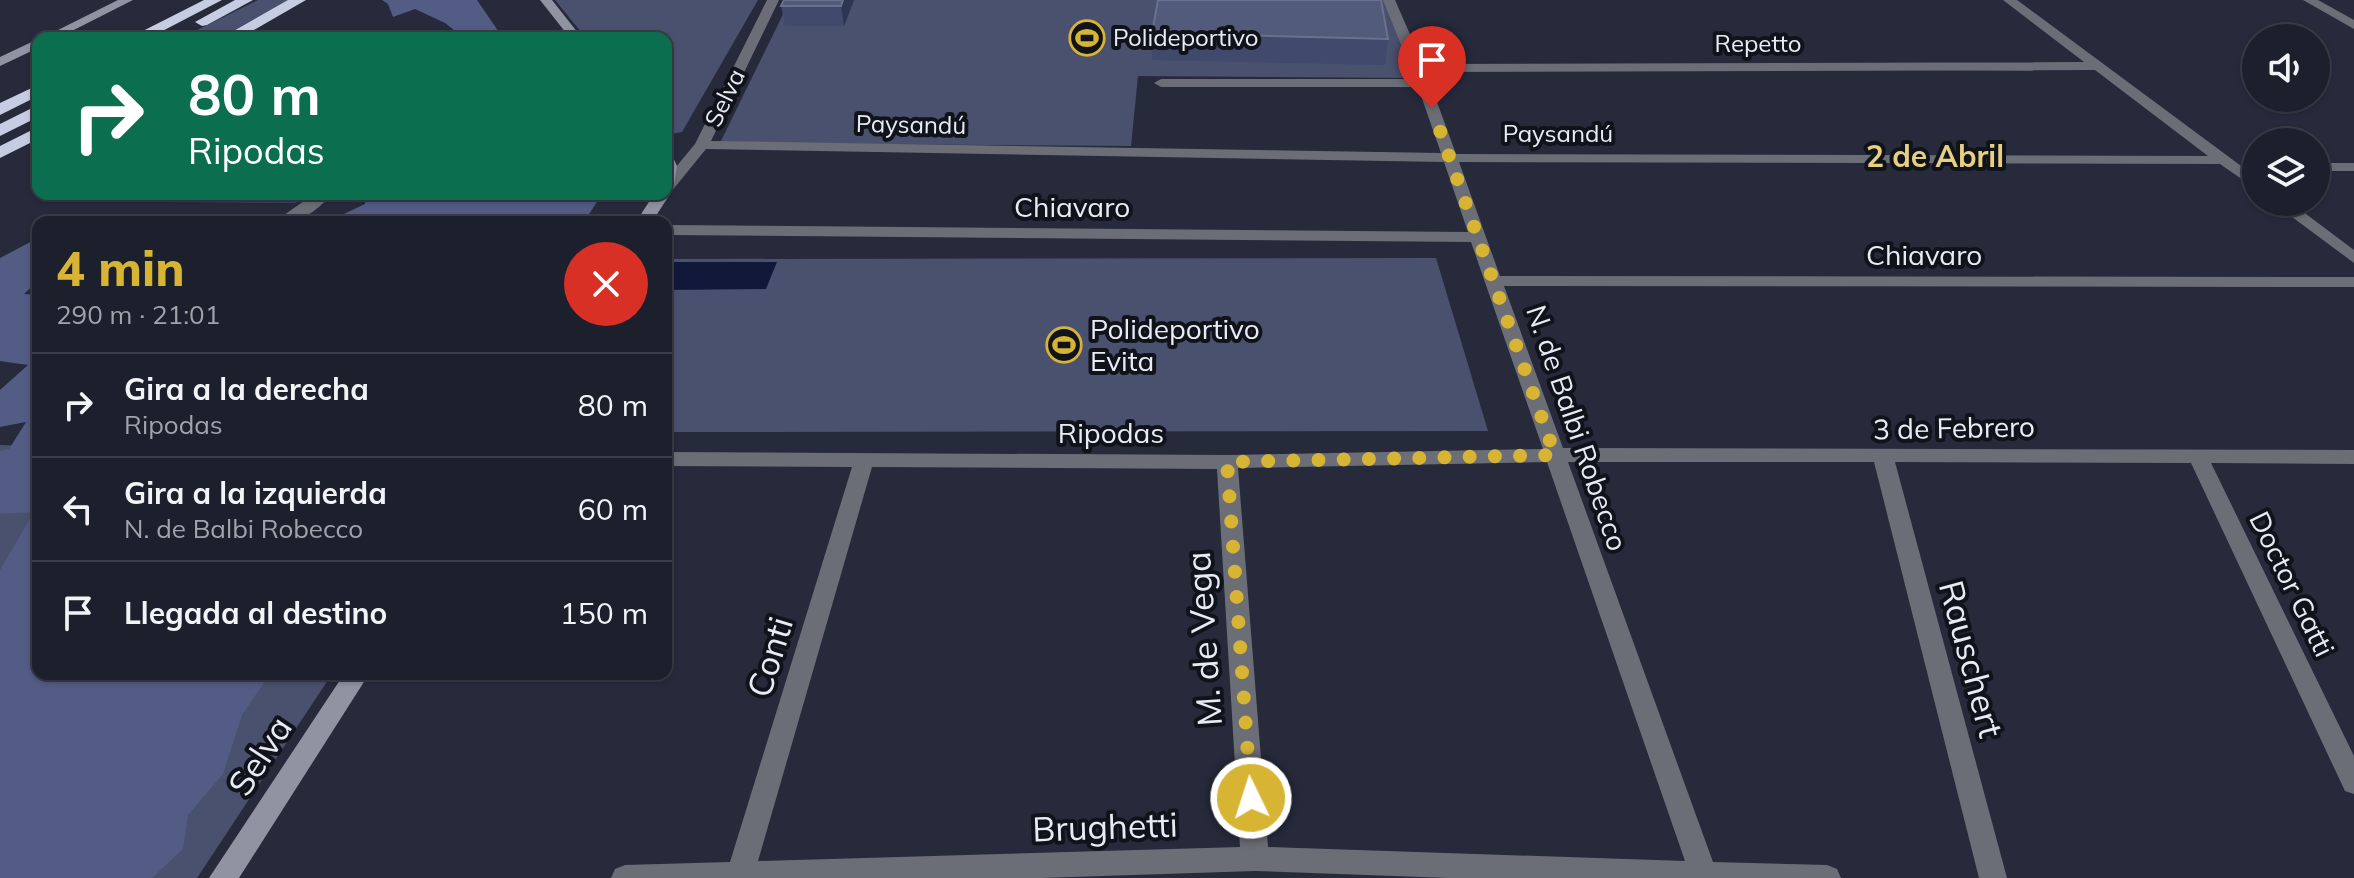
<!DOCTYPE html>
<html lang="es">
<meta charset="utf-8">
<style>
body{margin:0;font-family:Mulish,sans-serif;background:#292d38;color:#f1f3f6;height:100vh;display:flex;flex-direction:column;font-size:30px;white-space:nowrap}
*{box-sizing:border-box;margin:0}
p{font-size:26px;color:#a0a3a9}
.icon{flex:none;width:44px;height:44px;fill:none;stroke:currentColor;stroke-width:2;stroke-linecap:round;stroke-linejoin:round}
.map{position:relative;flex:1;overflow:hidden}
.drawer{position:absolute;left:32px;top:216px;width:640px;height:464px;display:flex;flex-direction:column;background:#1c202c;border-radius:16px;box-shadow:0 2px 6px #0004,0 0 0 2px #3a3e48}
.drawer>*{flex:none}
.top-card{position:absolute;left:32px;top:32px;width:640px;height:168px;border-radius:16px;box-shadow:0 2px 6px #0004,0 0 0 2px #3a3e48;background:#0b6e4f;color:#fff;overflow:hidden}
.fabs{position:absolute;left:2242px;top:24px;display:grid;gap:16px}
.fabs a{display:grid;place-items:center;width:88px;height:88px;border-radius:50%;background:#1c202c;box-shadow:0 2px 6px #0004,0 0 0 2px #3a3e48;font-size:40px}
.pin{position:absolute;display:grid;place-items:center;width:68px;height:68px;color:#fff;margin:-82px -34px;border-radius:50% 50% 50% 0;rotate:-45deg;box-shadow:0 0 8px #0007}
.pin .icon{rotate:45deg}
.me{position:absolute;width:88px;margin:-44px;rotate:356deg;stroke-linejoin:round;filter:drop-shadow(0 0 6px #0008)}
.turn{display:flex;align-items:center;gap:28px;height:168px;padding:0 24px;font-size:36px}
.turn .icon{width:104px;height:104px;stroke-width:2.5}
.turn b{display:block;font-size:56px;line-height:68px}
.round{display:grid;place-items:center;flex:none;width:84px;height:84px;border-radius:42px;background:#292d38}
.overview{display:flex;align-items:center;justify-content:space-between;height:136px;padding:0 24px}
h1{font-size:48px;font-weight:800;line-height:60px;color:#d7b434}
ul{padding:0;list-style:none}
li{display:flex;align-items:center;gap:24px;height:104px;padding:0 24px;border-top:2px solid #3a3e48}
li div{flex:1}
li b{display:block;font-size:30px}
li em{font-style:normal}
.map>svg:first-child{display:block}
.green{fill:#4a516e}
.forest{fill:#525c84}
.water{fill:#121839}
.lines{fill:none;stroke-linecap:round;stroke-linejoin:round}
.street{fill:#6c6e77;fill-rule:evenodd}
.secondary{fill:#9094a2;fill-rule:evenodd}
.highway{fill:#c6cce2;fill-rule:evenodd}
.wall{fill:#41496c}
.shaded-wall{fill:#2e3552}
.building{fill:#525b7b;stroke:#6a718e;stroke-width:2}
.route{stroke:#d7b434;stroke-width:14;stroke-dasharray:0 25.2}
.labels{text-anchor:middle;stroke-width:8;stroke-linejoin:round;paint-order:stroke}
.far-poi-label{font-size:24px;fill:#e7ebf6;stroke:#11131b;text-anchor:start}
.far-street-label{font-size:24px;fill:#e7ebf6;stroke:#11131b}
.street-label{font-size:28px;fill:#e7ebf6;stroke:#11131b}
.poi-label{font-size:28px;fill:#e7ebf6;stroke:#11131b;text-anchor:start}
.far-district-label{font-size:30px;font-weight:bold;fill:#e8d083;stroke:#11131b}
.near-street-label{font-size:34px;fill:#e7ebf6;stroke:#11131b}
</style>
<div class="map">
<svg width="2354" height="878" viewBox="0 0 2354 878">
<rect width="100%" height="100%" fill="#262a3b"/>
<path class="green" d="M 258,0 L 289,0 L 220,38 L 181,38 Z
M 555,0 L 758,0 L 682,132 L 666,135 L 666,38 L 586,38 Z
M 790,0 L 1391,0 L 1414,78 L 1138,76 L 1131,146 L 720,143 Z
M 1436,258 L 1488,431 L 666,432 L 666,259 Z
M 0,445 L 38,446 L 38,674 L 332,674 L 197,878 L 0,878 Z"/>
<path class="forest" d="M 382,0 L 477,0 L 503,38 L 464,38 L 445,23 L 415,9 L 393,17 L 388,4 Z
M 366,194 L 602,194 L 584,222 L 327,222 L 365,204 Z
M 38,238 L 38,281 L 24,294 L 38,295 L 38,674 L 270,674 L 242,715 L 223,774 L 188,815 L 183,849 L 152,878 L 0,878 L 0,570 L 34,512 L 0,514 L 0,451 L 9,449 L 26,422 L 0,427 L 0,390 L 28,365 L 0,361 L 0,258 Z"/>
<path class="water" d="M 670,262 L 777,262 L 766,289 L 666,290 L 666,270 Z"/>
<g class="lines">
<path class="street" d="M 767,0 L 779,0 L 711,141 L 1441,153 L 1418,87 L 1161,87 L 1154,83 L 1161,79 L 1415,79 L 1383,0 L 1395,0 L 1423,64 L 2084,62 L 2003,0 L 2017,0 L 2256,177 L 2256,189 L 2220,164 L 1459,162 L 1500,276 L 2354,277 L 2354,287 L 1504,286 L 1563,448 L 2354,450 L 2354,464 L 2211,463 L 2354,756 L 2354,794 L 2345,791 L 2191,463 L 1895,462 L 2007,878 L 1979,878 L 1874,462 L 1568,462 L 1713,862 L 1827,865 L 1837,869 L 1841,878 L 1449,878 L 1255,871 L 1042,878 L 611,878 L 615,869 L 625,865 L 730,862 L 852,467 L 666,466 L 666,452 L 1227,455 L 1543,449 L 1471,242 L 666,235 L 666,225 L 1468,232 L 1444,162 L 706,149 L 671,192 L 666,194 L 666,179 L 695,144 ZM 2095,70 L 2208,156 L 1456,154 L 1426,72 ZM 1547,462 L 1685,861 L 1268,847 L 1238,468 ZM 872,467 L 1217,469 L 1240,847 L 758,861 Z
M 2303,0 L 2318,0 L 2354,20 L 2354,29 Z
M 2316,163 L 2354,163 L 2354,171 L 2316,171 Z
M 314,194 L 332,194 C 314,214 301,222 274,222 Z
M 2272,202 L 2290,202 L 2354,250 L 2354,263 Z"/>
<path class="secondary" d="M 118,0 L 133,0 L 58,38 L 42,38 Z
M 540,0 L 552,0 L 582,38 L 570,38 Z
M 38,39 L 38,48 L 0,66 L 0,57 Z
M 666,152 L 671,153 L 677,166 L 674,185 L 666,190 Z
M 666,190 L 670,194 L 652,222 L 636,222 L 654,194 L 666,194 Z
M 344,674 L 369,674 L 239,878 L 209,878 Z"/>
<path class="highway" d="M 204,0 L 222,0 L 149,38 L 129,38 Z
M 235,0 L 253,0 L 207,25 L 202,26 L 195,22 Z
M 288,0 L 306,0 L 240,38 L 221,38 Z
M 38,85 L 38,96 L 0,115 L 0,103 Z
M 38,105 L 38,117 L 0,136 L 0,124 Z
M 38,127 L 38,139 L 0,158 L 0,146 Z"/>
</g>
<path class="wall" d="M 854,0 L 844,26 L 785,26 L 781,6 Z
M 1152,33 L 1388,39 L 1385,65 L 1152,60 Z
M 157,194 L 311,194 L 296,203 L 162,202 Z"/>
<path class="shaded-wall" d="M 843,0 L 854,0 L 844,26 L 841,6 Z
M 292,194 L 311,194 L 296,203 Z"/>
<path class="building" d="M 784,0 L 843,0 L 841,6 L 781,6 Z
M 1158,0 L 1381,0 L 1388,39 L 1152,33 Z"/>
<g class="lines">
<path class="route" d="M 1251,798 L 1227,462 L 1555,455 L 1432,108"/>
</g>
<defs>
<symbol id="stadium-ring" viewBox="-11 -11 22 22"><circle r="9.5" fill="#11131b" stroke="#d7b434" stroke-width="1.5"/><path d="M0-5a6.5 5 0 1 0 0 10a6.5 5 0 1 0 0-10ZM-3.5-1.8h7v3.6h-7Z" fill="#d7b434"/></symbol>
</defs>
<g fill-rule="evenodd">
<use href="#stadium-ring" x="1067" y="18" width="40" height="40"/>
<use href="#stadium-ring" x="1044" y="325" width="40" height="40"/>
</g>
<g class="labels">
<g class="far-poi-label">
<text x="1113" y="46">Polideportivo</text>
</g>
<g class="far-street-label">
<text x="1758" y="52">Repetto</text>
<text transform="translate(725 98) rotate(-64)" y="8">Selva</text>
<text transform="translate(911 125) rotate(1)" y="8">Paysandú</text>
<text x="1558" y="142">Paysandú</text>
</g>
<g class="street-label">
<text x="1072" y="217">Chiavaro</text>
<text x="1924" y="265">Chiavaro</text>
<text transform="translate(1577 428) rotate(71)" y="10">N. de Balbi Robecco</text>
<text transform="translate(1954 428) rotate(-1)" y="10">3 de Febrero</text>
<text x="1111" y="443">Ripodas</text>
<text transform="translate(2292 584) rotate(64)" y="10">Doctor Gatti</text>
</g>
<g class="poi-label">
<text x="1090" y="339">Polideportivo<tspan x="1090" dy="32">Evita</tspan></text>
</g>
<g class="far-district-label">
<text x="1935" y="167">2 de Abril</text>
</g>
<g class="near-street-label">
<text transform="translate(1204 639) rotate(-94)" y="12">M. de Vega</text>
<text transform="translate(770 657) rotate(-73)" y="12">Conti</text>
<text transform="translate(1971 659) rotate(75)" y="12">Rauschert</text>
<text transform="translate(260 756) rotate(-57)" y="12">Selva</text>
<text transform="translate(1105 827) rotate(-2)" y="12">Brughetti</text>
</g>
</g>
</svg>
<div class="fabs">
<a><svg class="icon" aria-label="sound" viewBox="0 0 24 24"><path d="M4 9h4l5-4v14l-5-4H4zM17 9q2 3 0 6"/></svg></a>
<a><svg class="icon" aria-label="layers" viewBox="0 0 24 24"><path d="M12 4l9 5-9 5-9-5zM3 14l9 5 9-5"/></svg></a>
</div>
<div class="pin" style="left:1432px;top:108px;background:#d93025"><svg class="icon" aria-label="arrive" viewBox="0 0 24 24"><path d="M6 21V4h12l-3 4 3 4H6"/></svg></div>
<svg class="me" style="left:1251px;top:798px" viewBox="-20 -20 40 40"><circle r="17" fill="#d7b434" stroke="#fff" stroke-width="3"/><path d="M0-11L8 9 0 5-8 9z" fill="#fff"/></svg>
<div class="top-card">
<div class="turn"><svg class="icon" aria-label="right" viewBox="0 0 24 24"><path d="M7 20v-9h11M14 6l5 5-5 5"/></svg><div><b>80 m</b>Ripodas</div></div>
</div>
<section class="drawer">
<div class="overview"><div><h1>4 min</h1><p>290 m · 21:01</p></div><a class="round" style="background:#d93025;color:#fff"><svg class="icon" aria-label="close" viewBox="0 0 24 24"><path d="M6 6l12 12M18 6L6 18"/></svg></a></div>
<ul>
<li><svg class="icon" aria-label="right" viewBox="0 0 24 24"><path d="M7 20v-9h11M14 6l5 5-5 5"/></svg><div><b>Gira a la derecha</b><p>Ripodas</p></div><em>80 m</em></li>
<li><svg class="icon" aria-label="left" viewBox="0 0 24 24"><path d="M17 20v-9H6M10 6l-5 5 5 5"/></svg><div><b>Gira a la izquierda</b><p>N. de Balbi Robecco</p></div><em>60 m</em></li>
<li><svg class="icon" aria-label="arrive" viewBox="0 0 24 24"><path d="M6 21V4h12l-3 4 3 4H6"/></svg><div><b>Llegada al destino</b></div><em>150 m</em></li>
</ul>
</section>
</div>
